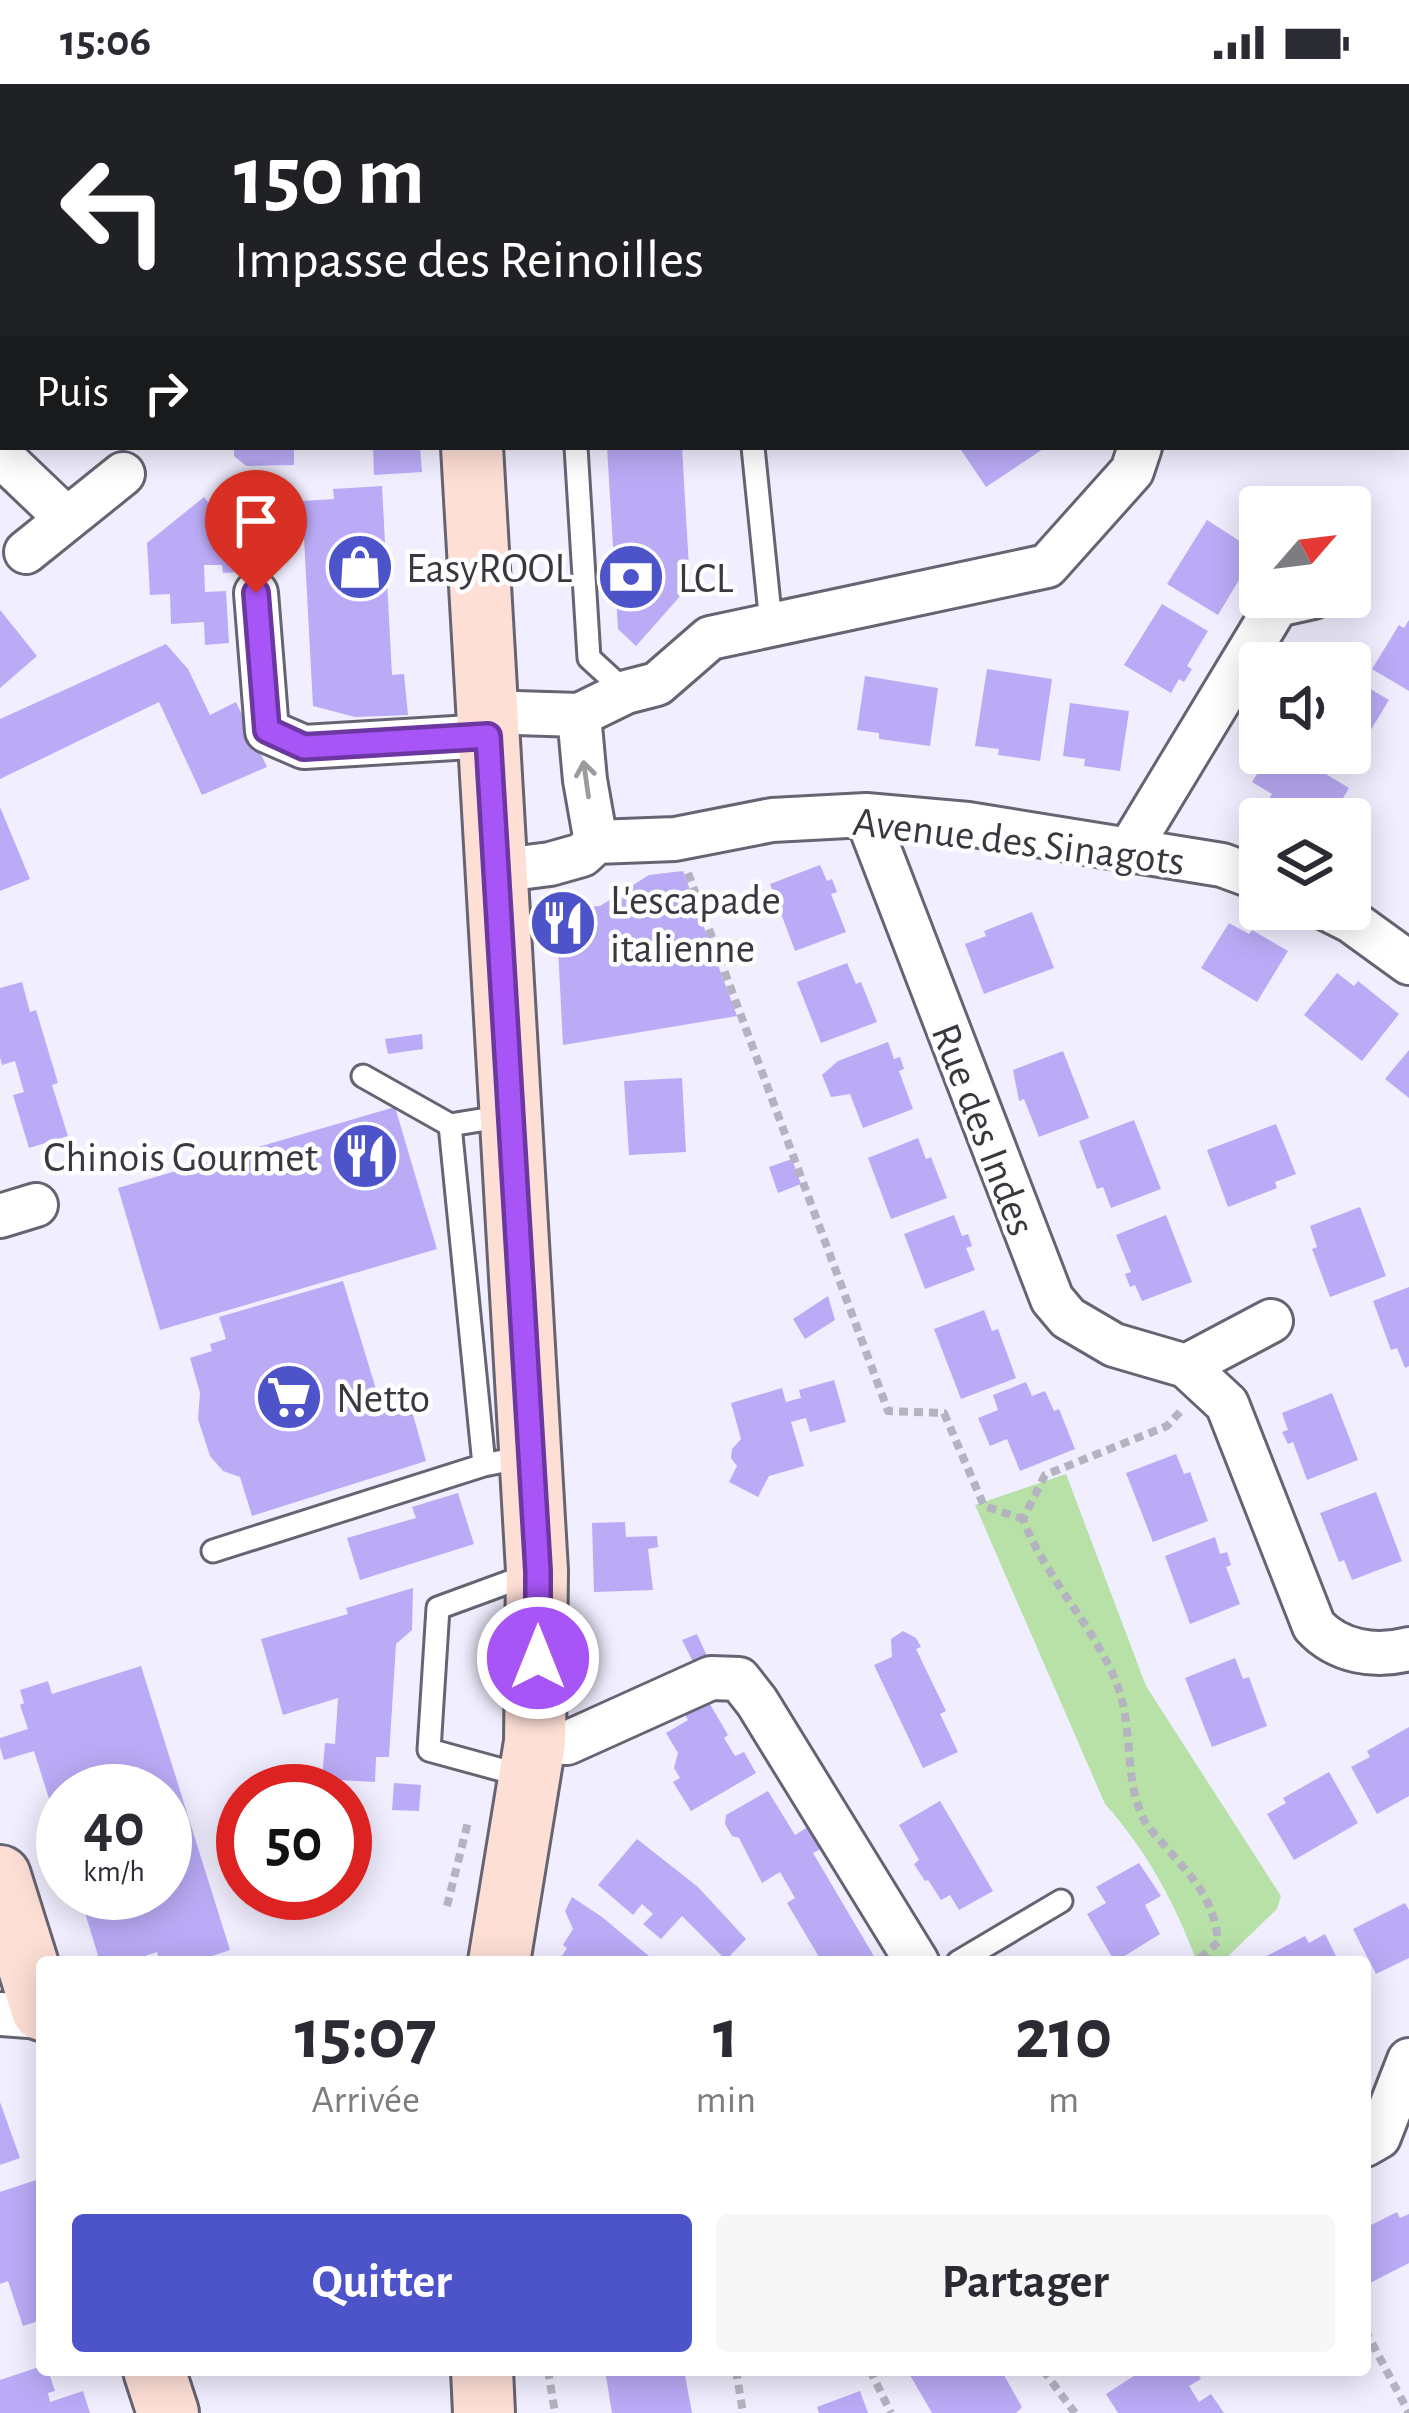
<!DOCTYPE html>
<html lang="fr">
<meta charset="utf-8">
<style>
body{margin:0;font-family:"Alegreya Sans",sans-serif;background:#f7f7f7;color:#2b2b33;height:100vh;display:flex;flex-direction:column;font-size:45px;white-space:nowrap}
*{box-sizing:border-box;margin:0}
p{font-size:39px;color:#7c7c81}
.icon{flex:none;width:66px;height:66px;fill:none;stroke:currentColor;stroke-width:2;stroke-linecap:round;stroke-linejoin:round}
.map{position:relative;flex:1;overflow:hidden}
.details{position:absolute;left:36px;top:1872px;width:1335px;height:420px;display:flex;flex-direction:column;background:#fff;border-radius:12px;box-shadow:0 6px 30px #0003}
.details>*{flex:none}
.hud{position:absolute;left:0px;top:0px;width:1410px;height:366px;box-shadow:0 6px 30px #0003;background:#202124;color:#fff;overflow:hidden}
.needle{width:78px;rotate:62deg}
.tools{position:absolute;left:1239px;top:402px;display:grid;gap:24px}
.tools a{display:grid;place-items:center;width:132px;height:132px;border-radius:12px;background:#fff;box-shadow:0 6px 30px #0003;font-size:60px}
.speed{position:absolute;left:36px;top:1680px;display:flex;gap:24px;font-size:60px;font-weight:700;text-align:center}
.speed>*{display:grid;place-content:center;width:156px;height:156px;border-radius:50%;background:#fff;box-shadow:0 6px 30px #0003;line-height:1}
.speed small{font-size:30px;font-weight:400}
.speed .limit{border:18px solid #d22;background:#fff;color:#111}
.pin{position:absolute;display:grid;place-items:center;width:102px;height:102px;color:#fff;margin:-123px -51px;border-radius:50% 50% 50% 0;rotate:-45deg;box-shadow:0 0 12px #0007}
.pin .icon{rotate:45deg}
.me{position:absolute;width:132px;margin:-66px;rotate:0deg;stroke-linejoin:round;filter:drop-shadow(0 0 9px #0008)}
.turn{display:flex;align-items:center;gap:42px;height:252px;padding:0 36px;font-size:54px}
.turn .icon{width:156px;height:156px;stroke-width:2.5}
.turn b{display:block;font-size:84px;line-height:102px}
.then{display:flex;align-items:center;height:114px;padding:0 36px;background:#0003;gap:24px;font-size:45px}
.eta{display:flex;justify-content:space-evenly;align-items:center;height:204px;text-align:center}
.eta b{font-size:72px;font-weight:600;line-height:84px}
.button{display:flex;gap:24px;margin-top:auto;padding:24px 36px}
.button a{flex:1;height:138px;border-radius:12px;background:#4d53c9;color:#fff;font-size:48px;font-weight:600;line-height:138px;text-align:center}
.button a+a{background:#f7f7f7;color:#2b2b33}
.status{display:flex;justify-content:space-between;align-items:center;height:84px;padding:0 60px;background:#fff;direction:ltr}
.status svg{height:33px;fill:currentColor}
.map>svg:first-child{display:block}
.green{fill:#b7e1a7}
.building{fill:#bbabf7}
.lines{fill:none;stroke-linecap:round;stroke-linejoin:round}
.lane-casing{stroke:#666472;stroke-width:27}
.street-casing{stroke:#666472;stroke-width:48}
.secondary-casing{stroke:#666472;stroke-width:66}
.path{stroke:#b5b3c0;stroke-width:8;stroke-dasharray:9 6;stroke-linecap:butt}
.lane{stroke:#fff;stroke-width:21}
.street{stroke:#fff;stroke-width:42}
.secondary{stroke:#fedfd6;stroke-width:60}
.oneway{stroke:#9c9c9f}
.route-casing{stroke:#6d37a1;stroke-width:30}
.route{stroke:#a855f7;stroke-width:21}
.labels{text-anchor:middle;stroke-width:9;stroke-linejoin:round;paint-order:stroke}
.poi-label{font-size:42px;fill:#3a383f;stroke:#fefefe;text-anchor:start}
.street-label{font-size:42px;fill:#3a383f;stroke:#fefefe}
</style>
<div class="status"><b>15:06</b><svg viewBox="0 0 49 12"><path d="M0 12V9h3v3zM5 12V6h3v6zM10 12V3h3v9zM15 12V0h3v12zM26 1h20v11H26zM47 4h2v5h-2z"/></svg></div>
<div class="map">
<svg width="1409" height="2329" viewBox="0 0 1409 2329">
<rect width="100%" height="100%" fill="#f1eeff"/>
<path class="green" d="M 1066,1390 L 1146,1602 L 1281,1812 L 1277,1825 L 1222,1878 L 1197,1878 C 1175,1819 1147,1767 1105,1720 L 975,1421 Z"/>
<path class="building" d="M 234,363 L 294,363 L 294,381 L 246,382 L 234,372 Z
M 373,363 L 420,363 L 422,388 L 374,391 Z
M 607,363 L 682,363 L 690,501 L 636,562 L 618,545 Z
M 959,363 L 1046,363 L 986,403 Z
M 382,402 L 392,591 L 404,590 L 408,631 L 355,633 L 313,622 L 302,417 L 334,415 L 333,405 Z
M 204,413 L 219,432 L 249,430 L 249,417 L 284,416 L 287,479 L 274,480 L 274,486 L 223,489 L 222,481 L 204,481 L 205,508 L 226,507 L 229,559 L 205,561 L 204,538 L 171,540 L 170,510 L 150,511 L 147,459 Z
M 1207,436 L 1252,465 L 1240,484 L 1245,486 L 1218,531 L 1167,500 Z
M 1162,520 L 1208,547 L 1187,582 L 1192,585 L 1184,598 L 1179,595 L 1171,609 L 1124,581 Z
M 0,526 L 37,572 L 0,604 Z
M 1409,536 L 1409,607 L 1372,585 L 1399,541 L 1404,544 Z
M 166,560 L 188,585 L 210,631 L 236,618 L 267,683 L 202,711 L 159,618 L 0,695 L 0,635 Z
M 987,585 L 1052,595 L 1040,677 L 998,671 L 999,665 L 975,662 Z
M 865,592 L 938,604 L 930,662 L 879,655 L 879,649 L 857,646 Z
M 1350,593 L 1389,616 L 1358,667 L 1350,662 Z
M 1070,619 L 1129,627 L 1120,687 L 1084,682 L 1085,675 L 1063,672 Z
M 1256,649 L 1260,652 L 1260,669 L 1291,669 L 1349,704 L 1330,735 L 1314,735 L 1284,717 L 1281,722 L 1269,715 L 1272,710 L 1252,698 L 1259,687 L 1245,678 L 1243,671 Z
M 0,723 L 30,795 L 0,807 Z
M 820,781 L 827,797 L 832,795 L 837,808 L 831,810 L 846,848 L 795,867 L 770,800 Z
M 683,787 L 737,932 L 563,961 L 556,825 L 600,822 L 649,791 Z
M 1032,828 L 1054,884 L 984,910 L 965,860 L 986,852 L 984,847 Z
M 1229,839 L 1249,850 L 1252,846 L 1288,867 L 1257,918 L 1201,884 Z
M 847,879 L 856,900 L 861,898 L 877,938 L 821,959 L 797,898 Z
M 1337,889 L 1354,902 L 1358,897 L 1399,930 L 1362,977 L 1304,931 Z
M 22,898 L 30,928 L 36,926 L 58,999 L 52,1001 L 68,1052 L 29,1064 L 13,1011 L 24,1008 L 15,977 L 2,981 L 0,973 L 0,904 Z
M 422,950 L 423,965 L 388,970 L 385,955 Z
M 888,958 L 894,975 L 900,973 L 904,985 L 899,987 L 913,1025 L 863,1044 L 850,1010 L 831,1013 L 822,991 L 838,977 Z
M 1409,966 L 1409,1014 L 1385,995 Z
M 1063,967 L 1089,1034 L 1039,1053 L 1024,1015 L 1019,1017 L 1013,986 Z
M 682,994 L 686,1068 L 629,1071 L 624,997 Z
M 395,1023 L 437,1165 L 160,1246 L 118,1104 Z
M 1134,1036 L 1161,1105 L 1111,1124 L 1103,1103 L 1097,1105 L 1079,1057 Z
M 1276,1040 L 1296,1090 L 1275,1098 L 1277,1104 L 1228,1123 L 1207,1066 Z
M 918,1054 L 926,1075 L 931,1073 L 947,1114 L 891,1135 L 868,1074 Z
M 792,1075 L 801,1100 L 778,1109 L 769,1083 Z
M 1360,1123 L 1386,1192 L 1330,1213 L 1312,1165 L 1317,1163 L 1310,1142 Z
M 954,1131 L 962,1152 L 968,1150 L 972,1162 L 966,1164 L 975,1186 L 925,1205 L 904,1150 Z
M 1166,1131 L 1192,1198 L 1142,1217 L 1135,1201 L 1130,1203 L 1125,1190 L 1131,1188 L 1116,1151 Z
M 343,1197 L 383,1328 L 410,1320 L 426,1377 L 252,1432 L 240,1393 L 223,1387 L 210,1372 L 198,1335 L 200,1309 L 190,1274 L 212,1267 L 210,1260 L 226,1255 L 219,1233 Z
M 1409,1203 L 1409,1282 L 1405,1284 L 1397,1264 L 1391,1266 L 1373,1217 Z
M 828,1212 L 835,1236 L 805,1255 L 793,1235 Z
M 984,1226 L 992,1247 L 998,1245 L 1016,1294 L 961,1315 L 934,1245 Z
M 834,1296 L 846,1338 L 810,1348 L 806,1334 L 791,1338 L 804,1382 L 769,1392 L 758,1413 L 729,1398 L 737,1382 L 731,1374 L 732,1365 L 741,1355 L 731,1319 L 782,1304 L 786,1318 L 801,1314 L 799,1306 Z
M 1026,1298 L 1032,1312 L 1045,1307 L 1054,1327 L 1059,1325 L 1075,1365 L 1020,1387 L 1007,1355 L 990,1362 L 978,1334 L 998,1326 L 993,1311 Z
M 1332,1309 L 1358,1376 L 1307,1396 L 1293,1358 L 1288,1360 L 1282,1348 L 1288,1346 L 1282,1329 Z
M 1176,1370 L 1184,1390 L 1190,1388 L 1208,1437 L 1153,1458 L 1126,1389 Z
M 1376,1408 L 1402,1477 L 1352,1496 L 1344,1476 L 1339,1478 L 1320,1429 Z
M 458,1409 L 474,1460 L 360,1496 L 347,1454 L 416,1434 L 412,1423 Z
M 625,1438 L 626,1453 L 657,1452 L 658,1463 L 648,1465 L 653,1506 L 594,1508 L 592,1439 Z
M 1215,1453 L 1220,1470 L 1227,1468 L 1231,1481 L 1226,1483 L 1240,1520 L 1190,1540 L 1165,1472 Z
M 413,1504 L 412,1546 L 396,1560 L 389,1673 L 376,1673 L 375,1698 L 322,1695 L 325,1659 L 335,1660 L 338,1614 L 283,1631 L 261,1555 L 348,1530 L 346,1524 Z
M 903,1547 L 916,1554 L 921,1563 L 916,1565 L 946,1627 L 940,1630 L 958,1668 L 923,1684 L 874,1581 L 892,1573 L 891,1555 Z
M 697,1550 L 707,1572 L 693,1578 L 682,1556 Z
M 1235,1574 L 1243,1595 L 1249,1593 L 1267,1642 L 1212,1663 L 1185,1594 Z
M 141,1582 L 230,1866 L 194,1878 L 160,1878 L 157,1868 L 126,1878 L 100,1878 L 79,1809 L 165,1809 L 165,1707 L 63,1707 L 62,1756 L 34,1667 L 4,1676 L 0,1663 L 0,1654 L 28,1645 L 20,1621 L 24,1619 L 20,1606 L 48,1597 L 52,1610 Z
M 704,1610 L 728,1651 L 724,1654 L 735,1672 L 744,1668 L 756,1689 L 691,1727 L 673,1698 L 680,1694 L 674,1684 L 678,1669 L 666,1649 L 688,1636 L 680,1622 Z
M 1409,1643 L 1409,1712 L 1377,1730 L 1351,1683 L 1370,1673 L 1367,1667 Z
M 1329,1688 L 1358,1739 L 1294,1776 L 1267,1730 L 1286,1719 L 1283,1714 Z
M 394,1699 L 421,1701 L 419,1727 L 392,1726 Z
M 768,1707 L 795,1751 L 811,1741 L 824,1763 L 813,1769 L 875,1874 L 869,1878 L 822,1878 L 787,1819 L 795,1814 L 780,1788 L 762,1799 L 739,1754 L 732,1752 L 725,1740 L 726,1731 Z
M 940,1717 L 993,1807 L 959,1826 L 950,1811 L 941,1816 L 928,1796 L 925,1797 L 914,1780 L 919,1776 L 899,1741 Z
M 637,1755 L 698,1803 L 746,1855 L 726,1876 L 682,1832 L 661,1855 L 643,1840 L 653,1830 L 642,1820 L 633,1831 L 598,1801 Z
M 1139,1779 L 1161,1812 L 1145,1821 L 1160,1850 L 1115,1878 L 1087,1830 L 1106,1819 L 1096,1803 Z
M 572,1813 L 602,1833 L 656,1878 L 558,1878 L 567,1864 L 563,1861 L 573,1845 L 565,1827 Z
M 1405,1819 L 1409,1826 L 1409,1874 L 1376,1890 L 1353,1845 Z
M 1325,1850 L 1339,1878 L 1255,1878 L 1305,1852 L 1309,1859 Z
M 0,2018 L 20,2074 L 0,2081 Z
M 39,2095 L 42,2104 L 42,2246 L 38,2237 L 23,2242 L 8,2197 L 0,2200 L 0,2108 Z
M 1397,2128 L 1400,2134 L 1409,2130 L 1409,2179 L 1368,2200 L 1365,2144 Z
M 42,2282 L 42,2286 L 48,2286 L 55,2307 L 48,2309 L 50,2318 L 83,2307 L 90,2329 L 0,2329 L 0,2296 Z
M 605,2286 L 684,2286 L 692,2329 L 612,2329 Z
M 907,2286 L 1001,2286 L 1022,2323 L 1016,2329 L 932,2329 Z
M 1143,2286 L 1195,2286 L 1201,2295 L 1189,2302 L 1199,2318 L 1211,2310 L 1224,2329 L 1118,2329 L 1106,2310 Z
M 860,2307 L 868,2329 L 819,2329 L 817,2323 Z"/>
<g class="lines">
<defs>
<path id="lane" d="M 576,363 L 589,574 L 626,608
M 753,363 L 771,540
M 363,992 L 450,1041
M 484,1381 L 450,1041 L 505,1032
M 213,1467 L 484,1381 L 529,1372
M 524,1692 L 429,1666 L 438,1524 L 531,1490
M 958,1878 L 1061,1817"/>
<path id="street" d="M 1281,0 L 1284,3
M 1407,46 L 1409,47
M 1407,227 L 1409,227
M 0,371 L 67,435
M 26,468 L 123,390
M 256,509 L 267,647 L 304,663 L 488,652
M 487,628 L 579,631 L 626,608 L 657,600 L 710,554 L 1047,482 L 1132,387 L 1140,363
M 579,631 L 585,696 L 596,758
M 866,731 L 1052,1215 L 1068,1234 L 1114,1261 L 1186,1282 L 1227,1320 L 1314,1542 C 1338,1568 1375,1574 1409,1565
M 1129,766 L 1277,521 L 1313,513
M 496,787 L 550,780 L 582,771 L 596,758 L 675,755 L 772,736 L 866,731 L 968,740 L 1222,781 L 1260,795
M 1327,825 L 1351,837 L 1409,879
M 0,1132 L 36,1121
M 1186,1282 L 1271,1237
M 535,1658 L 567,1659 L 711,1594 L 739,1595 L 757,1618 L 917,1878
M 0,1930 L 42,1933
M 1365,2061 L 1379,2053 L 1409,1976"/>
<path id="secondary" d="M 451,0 L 451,3
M 472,363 L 537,1487 L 535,1658 L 499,1878
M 0,1792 L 42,1926
M 154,2286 L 168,2329
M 482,2286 L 484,2329"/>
</defs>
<use href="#lane" class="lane-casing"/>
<use href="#street" class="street-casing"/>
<use href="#secondary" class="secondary-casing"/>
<path class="path" d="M 688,789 L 888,1327 L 944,1329 L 984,1422 L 1023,1435
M 1180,1328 L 1167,1342 L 1045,1391 L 1023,1435 C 1046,1496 1097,1544 1119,1606 C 1133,1647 1124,1693 1143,1734 C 1148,1744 1158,1754 1166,1763 C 1193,1795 1214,1814 1218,1858 L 1196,1878
M 447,1822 L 468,1738
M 1365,2246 L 1409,2329
M 548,2286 L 555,2329
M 736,2286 L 743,2329
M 870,2286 L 891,2329
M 1043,2286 L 1075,2329"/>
<use href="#lane" class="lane"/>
<use href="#street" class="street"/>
<use href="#secondary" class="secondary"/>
</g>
<defs><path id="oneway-shaft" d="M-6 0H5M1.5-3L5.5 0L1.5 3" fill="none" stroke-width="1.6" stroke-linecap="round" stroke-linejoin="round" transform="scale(3)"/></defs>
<use class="oneway" href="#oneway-shaft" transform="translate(586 695) rotate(-98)"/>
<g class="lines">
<defs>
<path id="route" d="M 256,509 L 267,646 L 304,663 L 488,652 L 538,1487 L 538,1574"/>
</defs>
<use href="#route" class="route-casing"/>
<use href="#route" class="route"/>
</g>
<defs>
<symbol id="shop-disc" viewBox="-11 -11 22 22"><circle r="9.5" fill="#4d53c9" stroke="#fefefe"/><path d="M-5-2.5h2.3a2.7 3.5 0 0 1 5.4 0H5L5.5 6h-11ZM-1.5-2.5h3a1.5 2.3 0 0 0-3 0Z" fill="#fff"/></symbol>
<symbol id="bank-disc" viewBox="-11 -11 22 22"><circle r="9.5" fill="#4d53c9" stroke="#fefefe"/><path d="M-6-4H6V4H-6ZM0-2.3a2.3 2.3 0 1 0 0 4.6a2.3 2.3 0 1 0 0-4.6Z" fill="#fff"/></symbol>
<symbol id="restaurant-disc" viewBox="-11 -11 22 22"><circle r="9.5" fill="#4d53c9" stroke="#fefefe"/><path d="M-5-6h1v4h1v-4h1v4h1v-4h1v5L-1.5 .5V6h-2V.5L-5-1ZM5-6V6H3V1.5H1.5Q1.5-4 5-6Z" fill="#fff"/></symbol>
<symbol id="supermarket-disc" viewBox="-11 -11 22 22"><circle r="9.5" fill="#4d53c9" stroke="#fefefe"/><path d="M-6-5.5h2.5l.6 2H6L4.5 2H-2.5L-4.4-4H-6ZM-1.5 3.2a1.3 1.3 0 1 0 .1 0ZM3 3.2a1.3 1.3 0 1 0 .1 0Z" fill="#fff"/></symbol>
</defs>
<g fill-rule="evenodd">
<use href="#shop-disc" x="322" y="445" width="76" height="76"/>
<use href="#bank-disc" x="593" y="455" width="76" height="76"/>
<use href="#restaurant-disc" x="525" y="801" width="76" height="76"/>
<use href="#restaurant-disc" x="327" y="1034" width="76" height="76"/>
<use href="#supermarket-disc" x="251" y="1275" width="76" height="76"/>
</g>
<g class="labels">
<g class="poi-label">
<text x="406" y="498">EasyROOL</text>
<text x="678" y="508">LCL</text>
<text x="610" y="830">L'escapade<tspan x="610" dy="48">italienne</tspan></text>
<text x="318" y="1087" text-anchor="end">Chinois Gourmet</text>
<text x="336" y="1328">Netto</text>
</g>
<g class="street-label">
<text transform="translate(1019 756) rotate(7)" y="15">Avenue des Sinagots</text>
<text transform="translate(985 1045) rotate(69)" y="15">Rue des Indes</text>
</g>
</g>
</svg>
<div class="tools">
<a><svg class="needle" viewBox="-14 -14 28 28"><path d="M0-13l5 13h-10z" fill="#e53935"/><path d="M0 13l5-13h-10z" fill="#7c7c81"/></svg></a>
<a><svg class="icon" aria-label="sound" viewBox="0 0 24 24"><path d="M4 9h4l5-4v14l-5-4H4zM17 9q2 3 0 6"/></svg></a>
<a><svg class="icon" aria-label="layers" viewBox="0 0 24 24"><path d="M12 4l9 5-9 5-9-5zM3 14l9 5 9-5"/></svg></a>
</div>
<div class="speed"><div>40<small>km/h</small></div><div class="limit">50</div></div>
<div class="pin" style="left:256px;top:509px;background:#d93025"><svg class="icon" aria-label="arrive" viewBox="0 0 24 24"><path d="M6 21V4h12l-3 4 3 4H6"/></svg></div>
<svg class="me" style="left:538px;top:1574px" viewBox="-20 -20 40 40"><circle r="17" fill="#a855f7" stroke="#fff" stroke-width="3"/><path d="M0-11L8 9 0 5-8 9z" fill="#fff"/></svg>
<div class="hud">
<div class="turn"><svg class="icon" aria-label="left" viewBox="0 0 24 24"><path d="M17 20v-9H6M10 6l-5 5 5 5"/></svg><div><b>150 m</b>Impasse des Reinoilles</div></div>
<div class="then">Puis<svg class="icon" aria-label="right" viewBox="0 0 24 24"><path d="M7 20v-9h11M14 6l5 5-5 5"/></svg></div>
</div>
<section class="details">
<div class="eta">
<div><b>15:07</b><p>Arrivée</p></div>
<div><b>1</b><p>min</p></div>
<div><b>210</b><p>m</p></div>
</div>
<div class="button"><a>Quitter</a><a>Partager</a></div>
</section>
</div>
